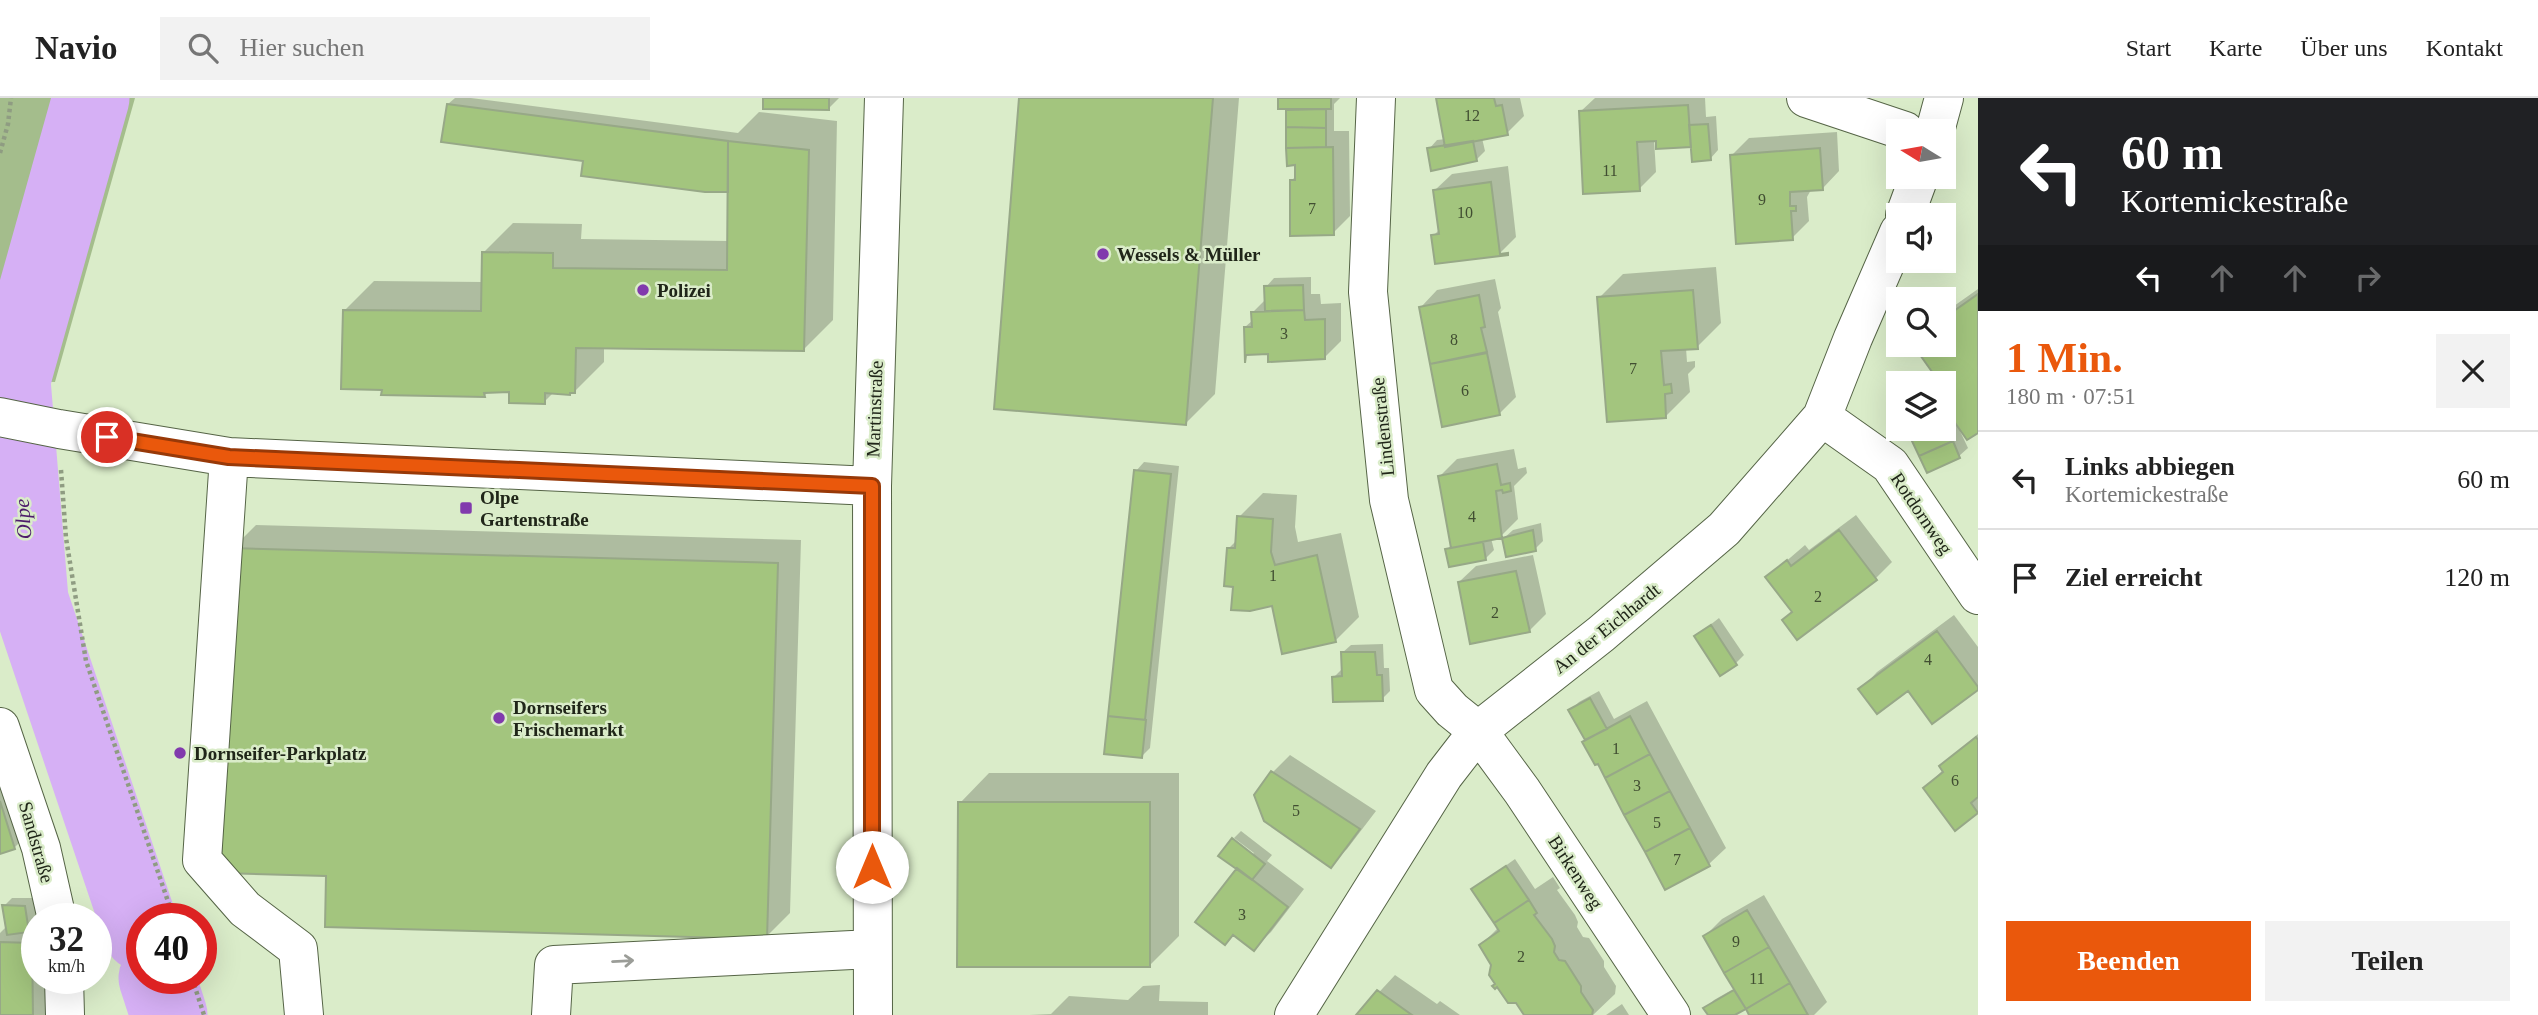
<!DOCTYPE html>
<html lang="de">
<meta charset="utf-8">
<style>
body{margin:0;font-family:"Times New Roman",serif;background:#f2f2f2;color:#222;height:100vh;display:flex;flex-direction:column;font-size:26px;white-space:nowrap}
*{box-sizing:border-box;margin:0}
p{font-size:23px;color:#767676}
.icon{flex:none;width:38px;height:38px;fill:none;stroke:currentColor;stroke-width:2;stroke-linecap:round;stroke-linejoin:round}
.map{position:relative;flex:1;overflow:hidden}
.panel{display:flex;flex-direction:column;background:#fff;width:560px}
.panel>*{flex:none}
.hud{background:#202124;color:#fff;overflow:hidden}
.needle{width:46px;rotate:281deg}
.fabs{position:absolute;left:1886px;top:21px;display:grid;gap:14px}
.fabs a{display:grid;place-items:center;width:70px;height:70px;border-radius:0px;background:#fff;box-shadow:0 7px 28px #0002;font-size:35px}
.speed{position:absolute;left:21px;top:805px;display:flex;gap:14px;font-size:35px;font-weight:700;text-align:center}
.speed>*{display:grid;place-content:center;width:91px;height:91px;border-radius:50%;background:#fff;box-shadow:0 7px 28px #0002;line-height:1}
.speed small{font-size:18px;font-weight:400}
.speed .limit{border:10px solid #d22;background:#fff;color:#111}
.pin{position:absolute;display:grid;place-items:center;width:60px;height:60px;color:#fff;margin:-30px;border:4px solid #fff;border-radius:50%;box-shadow:0 2px 7px #0007}
.me{position:absolute;width:77px;margin:-38px;rotate:0deg;stroke-linejoin:round;filter:drop-shadow(0 0 5px #0008)}
.turn{display:flex;align-items:center;gap:24px;height:147px;padding:0 28px;font-size:32px}
.turn .icon{width:91px;height:91px;stroke-width:2.5}
.turn b{display:block;font-size:49px;line-height:60px}
.lanes{display:flex;align-items:center;height:66px;padding:0 28px;background:#0003;justify-content:center;gap:35px;direction:ltr}
.lanes .off{opacity:.35}
.round{display:grid;place-items:center;flex:none;width:74px;height:74px;border-radius:0px;background:#f2f2f2}
.summary{display:flex;align-items:center;justify-content:space-between;height:119px;padding:0 28px}
h1{font-size:42px;font-weight:600;line-height:52px;color:#ea580c}
.cta{display:flex;gap:14px;margin-top:auto;padding:14px 28px}
.cta a{flex:1;height:80px;border-radius:0px;background:#ea580c;color:#fff;font-size:28px;font-weight:600;line-height:80px;text-align:center}
.cta a+a{background:#f2f2f2;color:#222}
ul{padding:0;list-style:none}
li{display:flex;align-items:center;gap:21px;height:98px;padding:0 28px;border-top:2px solid #e0e0e0}
li div{flex:1}
li b{display:block;font-size:26px}
li em{font-style:normal}
header{display:flex;align-items:center;gap:42px;box-sizing:border-box;height:98px;padding:0 35px;background:#fff;border-bottom:2px solid #e0e0e0}
header strong{font-size:33px}
nav{display:flex;gap:38px;margin-inline-start:auto;font-size:24px}
.search{width:490px;height:63px;background:#f2f2f2;display:flex;align-items:center;gap:18px;box-sizing:border-box;padding:0 24px;border-radius:0px;color:#767676;font-size:26px}
main{display:flex;flex:1;min-height:0}
.map>svg:first-child{display:block}
.green{fill:#a4bd8c}
.shadow{fill:#0003}
.lines{fill:none;stroke-linecap:round;stroke-linejoin:round}
.river{stroke:#d6b0f5;stroke-width:77}
.building{fill:#a3c57e;stroke:#97a887;stroke-width:2}
.minor-casing{stroke:#556446;stroke-width:40}
.path{stroke:#8f9c82;stroke-width:4.5;stroke-dasharray:3.5 3.5;stroke-linecap:butt}
.minor{stroke:#fff;stroke-width:38}
.oneway{stroke:#9b9d98}
.route-casing{stroke:#983908;stroke-width:18}
.route{stroke:#ea580c;stroke-width:12}
.poi-dot{fill:#813aad;stroke:#daecc9;stroke-width:2.5}
.labels{text-anchor:middle;stroke-width:5;stroke-linejoin:round;paint-order:stroke}
.number-label{font-size:16px;fill:#414e32}
.poi-label{font-size:19px;font-weight:bold;fill:#202619;stroke:#daecc9;text-anchor:start}
.street-label{font-size:19px;fill:#202619;stroke:#daecc9}
.water-label{font-size:21px;font-style:italic;fill:#4e1d6b;stroke:#daecc9}
</style>
<header>
<strong>Navio</strong>
<div class="search"><svg class="icon" aria-label="search" viewBox="0 0 24 24"><circle cx="10" cy="10" r="6"/><path d="M15 15l6 6"/></svg>Hier suchen</div>
<nav><a>Start</a><a>Karte</a><a>Über uns</a><a>Kontakt</a></nav>
</header>
<main>
<div class="map">
<svg width="1978" height="917" viewBox="0 0 1978 917">
<rect width="100%" height="100%" fill="#daecc9"/>
<path class="green" d="M 0,0 L 135,0 L 55,284 L 18,283 L 0,277 Z"/>
<path class="shadow" d="M 455,0 L 471,0 L 738,35 L 759,14 L 837,23 L 833,222 L 804,251 L 604,248 L 604,264 L 575,293 L 570,296 L 554,294 L 544,304 L 511,292 L 489,293 L 484,298 L 383,290 L 345,212 L 374,183 L 483,184 L 484,154 L 513,125 L 582,126 L 581,141 L 729,143 L 730,90 L 585,61 L 448,6 Z
M 765,0 L 839,0 L 828,11 Z
M 1021,0 L 1239,0 L 1215,296 L 1186,325 Z
M 1280,0 L 1340,0 L 1334,6 L 1334,33 L 1349,33 L 1350,118 L 1333,135 L 1291,83 L 1296,78 L 1296,66 L 1288,66 L 1288,12 L 1290,10 Z
M 1438,0 L 1520,0 L 1524,18 L 1507,35 L 1482,40 L 1485,53 L 1476,62 L 1429,51 L 1437,42 L 1446,41 Z
M 1595,0 L 1705,0 L 1706,19 L 1716,18 L 1718,52 L 1710,61 L 1692,48 L 1654,41 L 1656,74 L 1639,91 L 1580,14 Z
M 1837,34 L 1839,73 L 1823,90 L 1812,90 L 1807,99 L 1809,123 L 1792,140 L 1732,57 L 1749,40 Z
M 1508,68 L 1516,139 L 1499,156 L 1433,138 L 1440,131 L 1435,92 L 1452,76 Z
M 1716,169 L 1721,225 L 1697,249 L 1686,250 L 1687,264 L 1695,263 L 1695,269 L 1688,276 L 1690,294 L 1666,318 L 1599,200 L 1623,176 Z
M 1311,179 L 1311,196 L 1320,196 L 1321,206 L 1341,205 L 1341,243 L 1324,260 L 1270,254 L 1245,229 L 1253,222 L 1253,214 L 1266,201 L 1266,189 L 1274,180 Z
M 1495,181 L 1501,210 L 1498,214 L 1516,299 L 1499,316 L 1444,327 L 1421,209 L 1437,192 Z
M 1978,191 L 1978,333 L 1960,333 L 1968,350 L 1959,358 L 1913,341 L 1926,331 L 1944,331 L 1944,323 L 1953,319 L 1944,299 L 1949,294 L 1915,247 L 1944,247 L 1944,215 Z
M 1514,351 L 1518,371 L 1526,369 L 1527,375 L 1514,388 L 1518,421 L 1501,438 L 1491,440 L 1494,452 L 1485,461 L 1447,452 L 1452,446 L 1440,378 L 1457,361 Z
M 1144,364 L 1179,368 L 1150,650 L 1142,658 L 1136,373 Z
M 1263,395 L 1297,397 L 1295,429 L 1298,444 L 1341,435 L 1359,519 L 1335,543 L 1273,506 L 1235,487 L 1228,451 L 1237,442 L 1239,419 Z
M 1856,417 L 1892,464 L 1875,481 L 1793,513 L 1768,479 L 1805,447 L 1809,452 Z
M 1541,425 L 1543,443 L 1535,451 L 1504,440 L 1513,432 Z
M 256,427 L 801,442 L 790,815 L 766,839 L 328,777 L 232,451 Z
M 1533,457 L 1546,516 L 1529,533 L 1459,484 L 1476,468 Z
M 1954,517 L 1978,549 L 1978,590 L 1861,591 L 1877,574 Z
M 1719,520 L 1744,557 L 1736,565 L 1696,538 Z
M 1383,546 L 1384,570 L 1389,570 L 1390,593 L 1382,601 L 1334,579 L 1343,570 L 1342,555 L 1351,547 Z
M 1599,593 L 1614,621 L 1647,603 L 1726,750 L 1709,766 L 1598,664 L 1571,612 L 1579,604 Z
M 1978,636 L 1978,713 L 1955,730 L 1925,690 L 1943,672 L 1941,668 Z
M 1290,657 L 1376,713 L 1347,751 L 1330,767 L 1256,698 L 1273,674 Z
M 0,659 L 31,733 L 14,750 L 0,754 Z
M 989,675 L 1179,675 L 1179,838 L 1149,868 L 960,705 Z
M 1241,733 L 1272,757 L 1267,763 L 1304,791 L 1271,834 L 1254,850 L 1251,758 L 1254,755 L 1234,740 Z
M 1515,761 L 1535,791 L 1553,779 L 1560,790 L 1557,792 L 1575,817 L 1578,824 L 1577,829 L 1583,839 L 1589,840 L 1604,863 L 1604,869 L 1616,888 L 1615,896 L 1593,917 L 1526,917 L 1517,903 L 1498,887 L 1496,888 L 1491,877 L 1493,866 L 1481,847 L 1499,829 L 1473,791 Z
M 1764,797 L 1827,904 L 1814,917 L 1751,917 L 1746,908 L 1732,917 L 1710,917 L 1706,910 L 1714,902 L 1735,890 L 1705,838 L 1722,821 Z
M 12,800 L 33,800 L 37,824 L 33,828 L 37,828 L 37,880 L 48,880 L 49,917 L 0,917 L 0,835 L 7,828 L 4,808 Z
M 1395,877 L 1437,906 L 1440,903 L 1460,917 L 1358,917 Z
M 1160,887 L 1159,903 L 1208,904 L 1208,917 L 1029,917 L 1051,916 L 1069,898 L 1128,902 L 1143,888 Z
M 1622,906 L 1629,917 L 1606,917 Z"/>
<g class="lines">
<path class="river" d="M 91,0 L 12,282 L 30,502 L 142,835
M 157,880 L 169,917"/>
</g>
<path class="building" d="M 763,0 L 829,0 L 829,12 L 763,11 Z
M 1019,0 L 1213,0 L 1186,327 L 994,311 Z
M 1278,0 L 1331,0 L 1331,11 L 1278,11 Z
M 1436,0 L 1494,0 L 1496,8 L 1502,7 L 1508,37 L 1445,49 Z
M 447,6 L 728,43 L 728,94 L 705,94 L 581,78 L 583,63 L 441,44 Z
M 1688,7 L 1691,49 L 1656,51 L 1656,43 L 1637,44 L 1640,93 L 1583,96 L 1579,13 Z
M 1326,11 L 1326,30 L 1286,29 L 1286,12 Z
M 1708,26 L 1711,62 L 1692,64 L 1689,27 Z
M 1286,29 L 1326,30 L 1326,49 L 1286,50 Z
M 728,43 L 809,52 L 804,253 L 576,250 L 575,295 L 570,295 L 570,297 L 545,295 L 545,306 L 509,305 L 509,294 L 484,295 L 485,299 L 381,297 L 382,292 L 341,291 L 343,212 L 481,213 L 482,154 L 553,155 L 553,170 L 727,172 Z
M 1473,43 L 1477,63 L 1431,73 L 1427,50 Z
M 1333,49 L 1334,137 L 1290,138 L 1290,82 L 1295,82 L 1295,67 L 1287,68 L 1286,50 Z
M 1820,50 L 1823,92 L 1790,94 L 1790,108 L 1796,108 L 1796,113 L 1791,113 L 1793,142 L 1736,146 L 1730,57 Z
M 1491,84 L 1500,156 L 1508,155 L 1508,157 L 1435,166 L 1431,137 L 1439,136 L 1433,92 Z
M 1303,187 L 1304,212 L 1265,213 L 1264,188 Z
M 1693,192 L 1698,251 L 1661,253 L 1664,287 L 1671,286 L 1672,295 L 1665,296 L 1666,320 L 1607,324 L 1597,199 Z
M 1978,196 L 1978,335 L 1967,342 L 1944,309 L 1944,298 L 1948,296 L 1944,291 L 1944,285 L 1940,285 L 1913,247 L 1944,247 L 1944,220 Z
M 1479,197 L 1485,229 L 1481,230 L 1487,254 L 1430,266 L 1419,209 Z
M 1304,212 L 1305,222 L 1325,221 L 1325,261 L 1268,264 L 1268,256 L 1246,257 L 1245,265 L 1244,229 L 1252,229 L 1251,214 Z
M 1487,255 L 1500,317 L 1442,329 L 1430,266 Z
M 1945,325 L 1953,343 L 1919,358 L 1911,341 L 1933,331 L 1944,331 Z
M 1953,343 L 1960,360 L 1927,375 L 1919,358 Z
M 1497,366 L 1501,387 L 1510,385 L 1511,393 L 1503,395 L 1502,392 L 1496,393 L 1502,440 L 1451,450 L 1438,378 Z
M 1134,372 L 1171,376 L 1145,622 L 1108,618 Z
M 1237,418 L 1273,421 L 1271,454 L 1275,467 L 1317,457 L 1336,544 L 1282,556 L 1272,508 L 1250,513 L 1231,512 L 1233,489 L 1224,488 L 1227,450 L 1235,450 Z
M 1533,432 L 1536,453 L 1506,459 L 1502,440 Z
M 1839,432 L 1877,482 L 1797,542 L 1782,522 L 1792,514 L 1765,479 L 1787,462 L 1791,468 Z
M 1483,444 L 1486,462 L 1449,469 L 1445,451 Z
M 230,450 L 778,465 L 767,841 L 325,829 L 326,778 L 221,775 Z
M 1516,473 L 1530,534 L 1470,546 L 1458,484 Z
M 1711,527 L 1737,567 L 1720,578 L 1694,538 Z
M 1937,533 L 1978,589 L 1978,592 L 1932,626 L 1908,593 L 1877,616 L 1858,591 Z
M 1341,554 L 1375,554 L 1377,577 L 1382,577 L 1383,603 L 1333,604 L 1332,579 L 1342,578 Z
M 1590,600 L 1607,631 L 1585,642 L 1568,612 Z
M 1108,618 L 1146,622 L 1142,660 L 1104,656 Z
M 1630,618 L 1650,656 L 1605,680 L 1598,666 L 1595,667 L 1582,644 Z
M 1976,639 L 1978,642 L 1978,699 L 1971,705 L 1978,715 L 1955,733 L 1923,690 L 1943,674 L 1939,668 Z
M 1650,656 L 1670,693 L 1624,717 L 1605,680 Z
M 1271,673 L 1360,731 L 1331,770 L 1264,723 L 1254,697 Z
M 1670,693 L 1690,730 L 1645,754 L 1624,717 Z
M 0,703 L 15,751 L 0,756 Z
M 958,704 L 1150,704 L 1150,869 L 957,869 Z
M 1690,730 L 1710,768 L 1665,792 L 1645,754 Z
M 1232,740 L 1265,766 L 1252,782 L 1218,758 Z
M 1506,768 L 1529,802 L 1494,825 L 1471,791 Z
M 1237,770 L 1288,809 L 1254,853 L 1233,837 L 1225,847 L 1195,824 Z
M 1529,802 L 1537,815 L 1534,817 L 1552,841 L 1555,848 L 1554,854 L 1559,862 L 1565,863 L 1581,888 L 1581,894 L 1593,912 L 1592,917 L 1524,917 L 1516,905 L 1508,905 L 1497,889 L 1495,891 L 1492,888 L 1495,886 L 1489,877 L 1491,867 L 1479,847 L 1499,833 L 1494,825 Z
M 2,807 L 25,808 L 29,834 L 7,837 Z
M 1747,812 L 1769,849 L 1724,875 L 1703,838 Z
M 0,844 L 32,845 L 33,917 L 0,917 Z
M 1769,849 L 1790,885 L 1746,911 L 1724,875 Z
M 1790,885 L 1808,917 L 1749,917 L 1746,911 Z
M 1377,892 L 1412,917 L 1356,917 Z
M 1734,892 L 1746,911 L 1735,917 L 1708,917 L 1703,910 Z"/>
<g class="lines">
<defs>
<path id="minor" d="M 1376,0 L 1368,194 L 1389,402 L 1434,592 L 1452,612 L 1478,633 L 1522,693 L 1671,917
M 1806,0 L 1905,33
M 1935,33 L 1944,0
M 1905,117 L 1919,79
M 0,319 L 59,331 L 229,359 L 872,388
M 1822,319 L 1890,367 L 1978,497
M 229,359 L 202,762 L 245,811 L 298,851 L 304,917
M 0,629 L 41,750 L 57,821
M 64,880 L 65,917
M 551,917 L 554,867 L 872,851
M 873,917 L 872,388 L 884,0
M 1294,917 L 1444,677 L 1478,633 L 1601,536 L 1724,431 L 1822,319 L 1853,240 L 1899,134"/>
</defs>
<use href="#minor" class="minor-casing"/>
<path class="path" d="M 0,55 L 8,26 L 11,0
M 61,372 L 66,440 L 86,563 L 174,821
M 192,880 L 204,917"/>
<use href="#minor" class="minor"/>
</g>
<defs><path id="oneway-shaft" d="M-6 0H5M1.5-3L5.5 0L1.5 3" fill="none" stroke-width="1.6" stroke-linecap="round" stroke-linejoin="round" transform="scale(1.75)"/></defs>
<use class="oneway" href="#oneway-shaft" transform="translate(623 863) rotate(-3)"/>
<g class="lines">
<defs>
<path id="route" d="M 107,339 L 229,359 L 872,388 L 872,769"/>
</defs>
<use href="#route" class="route-casing"/>
<use href="#route" class="route"/>
</g>
<g class="poi-dot">
<circle cx="1103" cy="156" r="7"/>
<circle cx="643" cy="192" r="7"/>
<rect x="459" y="403" width="14" height="14" rx="3.5"/>
<circle cx="499" cy="620" r="7"/>
<circle cx="180" cy="655" r="7"/>
</g>
<g class="labels">
<g class="number-label">
<text x="1472" y="23">12</text>
<text x="1610" y="78">11</text>
<text x="1762" y="107">9</text>
<text x="1312" y="116">7</text>
<text x="1465" y="120">10</text>
<text x="1284" y="241">3</text>
<text x="1454" y="247">8</text>
<text x="1633" y="276">7</text>
<text x="1465" y="298">6</text>
<text x="1472" y="424">4</text>
<text x="1273" y="483">1</text>
<text x="1818" y="504">2</text>
<text x="1495" y="520">2</text>
<text x="1928" y="567">4</text>
<text x="1616" y="656">1</text>
<text x="1955" y="688">6</text>
<text x="1637" y="693">3</text>
<text x="1296" y="718">5</text>
<text x="1657" y="730">5</text>
<text x="1677" y="767">7</text>
<text x="1242" y="822">3</text>
<text x="1736" y="849">9</text>
<text x="1521" y="864">2</text>
<text x="1757" y="886">11</text>
</g>
<g class="poi-label">
<text x="1117" y="163">Wessels &amp; Müller</text>
<text x="657" y="199">Polizei</text>
<text x="480" y="406">Olpe<tspan x="480" dy="22">Gartenstraße</tspan></text>
<text x="513" y="616">Dornseifers<tspan x="513" dy="22">Frischemarkt</tspan></text>
<text x="194" y="662">Dornseifer-Parkplatz</text>
</g>
<g class="street-label">
<text transform="translate(874 311) rotate(-88)" y="7">Martinstraße</text>
<text transform="translate(1382 329) rotate(-96)" y="7">Lindenstraße</text>
<text transform="translate(1922 415) rotate(56)" y="7">Rotdornweg</text>
<text transform="translate(1606 530) rotate(-39)" y="7">An der Eichhardt</text>
<text transform="translate(37 744) rotate(74)" y="7">Sandstraße</text>
<text transform="translate(1576 774) rotate(57)" y="7">Birkenweg</text>
</g>
<g class="water-label">
<text transform="translate(23 421) rotate(-94)" y="7">Olpe</text>
</g>
</g>
</svg>
<div class="fabs">
<a><svg class="needle" viewBox="-14 -14 28 28"><path d="M0-13l5 13h-10z" fill="#e53935"/><path d="M0 13l5-13h-10z" fill="#767676"/></svg></a>
<a><svg class="icon" aria-label="sound" viewBox="0 0 24 24"><path d="M4 9h4l5-4v14l-5-4H4zM17 9q2 3 0 6"/></svg></a>
<a><svg class="icon" aria-label="search" viewBox="0 0 24 24"><circle cx="10" cy="10" r="6"/><path d="M15 15l6 6"/></svg></a>
<a><svg class="icon" aria-label="layers" viewBox="0 0 24 24"><path d="M12 4l9 5-9 5-9-5zM3 14l9 5 9-5"/></svg></a>
</div>
<div class="speed"><div>32<small>km/h</small></div><div class="limit">40</div></div>
<div class="pin" style="left:107px;top:339px;background:#d93025"><svg class="icon" aria-label="arrive" viewBox="0 0 24 24"><path d="M6 21V4h12l-3 4 3 4H6"/></svg></div>
<svg class="me" style="left:872px;top:769px" viewBox="-20 -20 40 40"><circle r="19" fill="#fff"/><path d="M0-13L10 11 0 6-10 11z" fill="#ea580c"/></svg>
</div>
<section class="panel">
<div class="hud">
<div class="turn"><svg class="icon" aria-label="left" viewBox="0 0 24 24"><path d="M17 20v-9H6M10 6l-5 5 5 5"/></svg><div><b>60 m</b>Kortemickestraße</div></div>
<div class="lanes"><svg class="icon" aria-label="left" viewBox="0 0 24 24"><path d="M17 20v-9H6M10 6l-5 5 5 5"/></svg><svg class="icon off" aria-label="ahead" viewBox="0 0 24 24"><path d="M12 20V5M6 11l6-6 6 6"/></svg><svg class="icon off" aria-label="ahead" viewBox="0 0 24 24"><path d="M12 20V5M6 11l6-6 6 6"/></svg><svg class="icon off" aria-label="right" viewBox="0 0 24 24"><path d="M7 20v-9h11M14 6l5 5-5 5"/></svg></div>
</div>
<div class="summary"><div><h1>1 Min.</h1><p>180 m · 07:51</p></div><a class="round"><svg class="icon" aria-label="close" viewBox="0 0 24 24"><path d="M6 6l12 12M18 6L6 18"/></svg></a></div>
<ul>
<li><svg class="icon" aria-label="left" viewBox="0 0 24 24"><path d="M17 20v-9H6M10 6l-5 5 5 5"/></svg><div><b>Links abbiegen</b><p>Kortemickestraße</p></div><em>60 m</em></li>
<li><svg class="icon" aria-label="arrive" viewBox="0 0 24 24"><path d="M6 21V4h12l-3 4 3 4H6"/></svg><div><b>Ziel erreicht</b></div><em>120 m</em></li>
</ul>
<div class="cta"><a>Beenden</a><a>Teilen</a></div>
</section>
</main>
